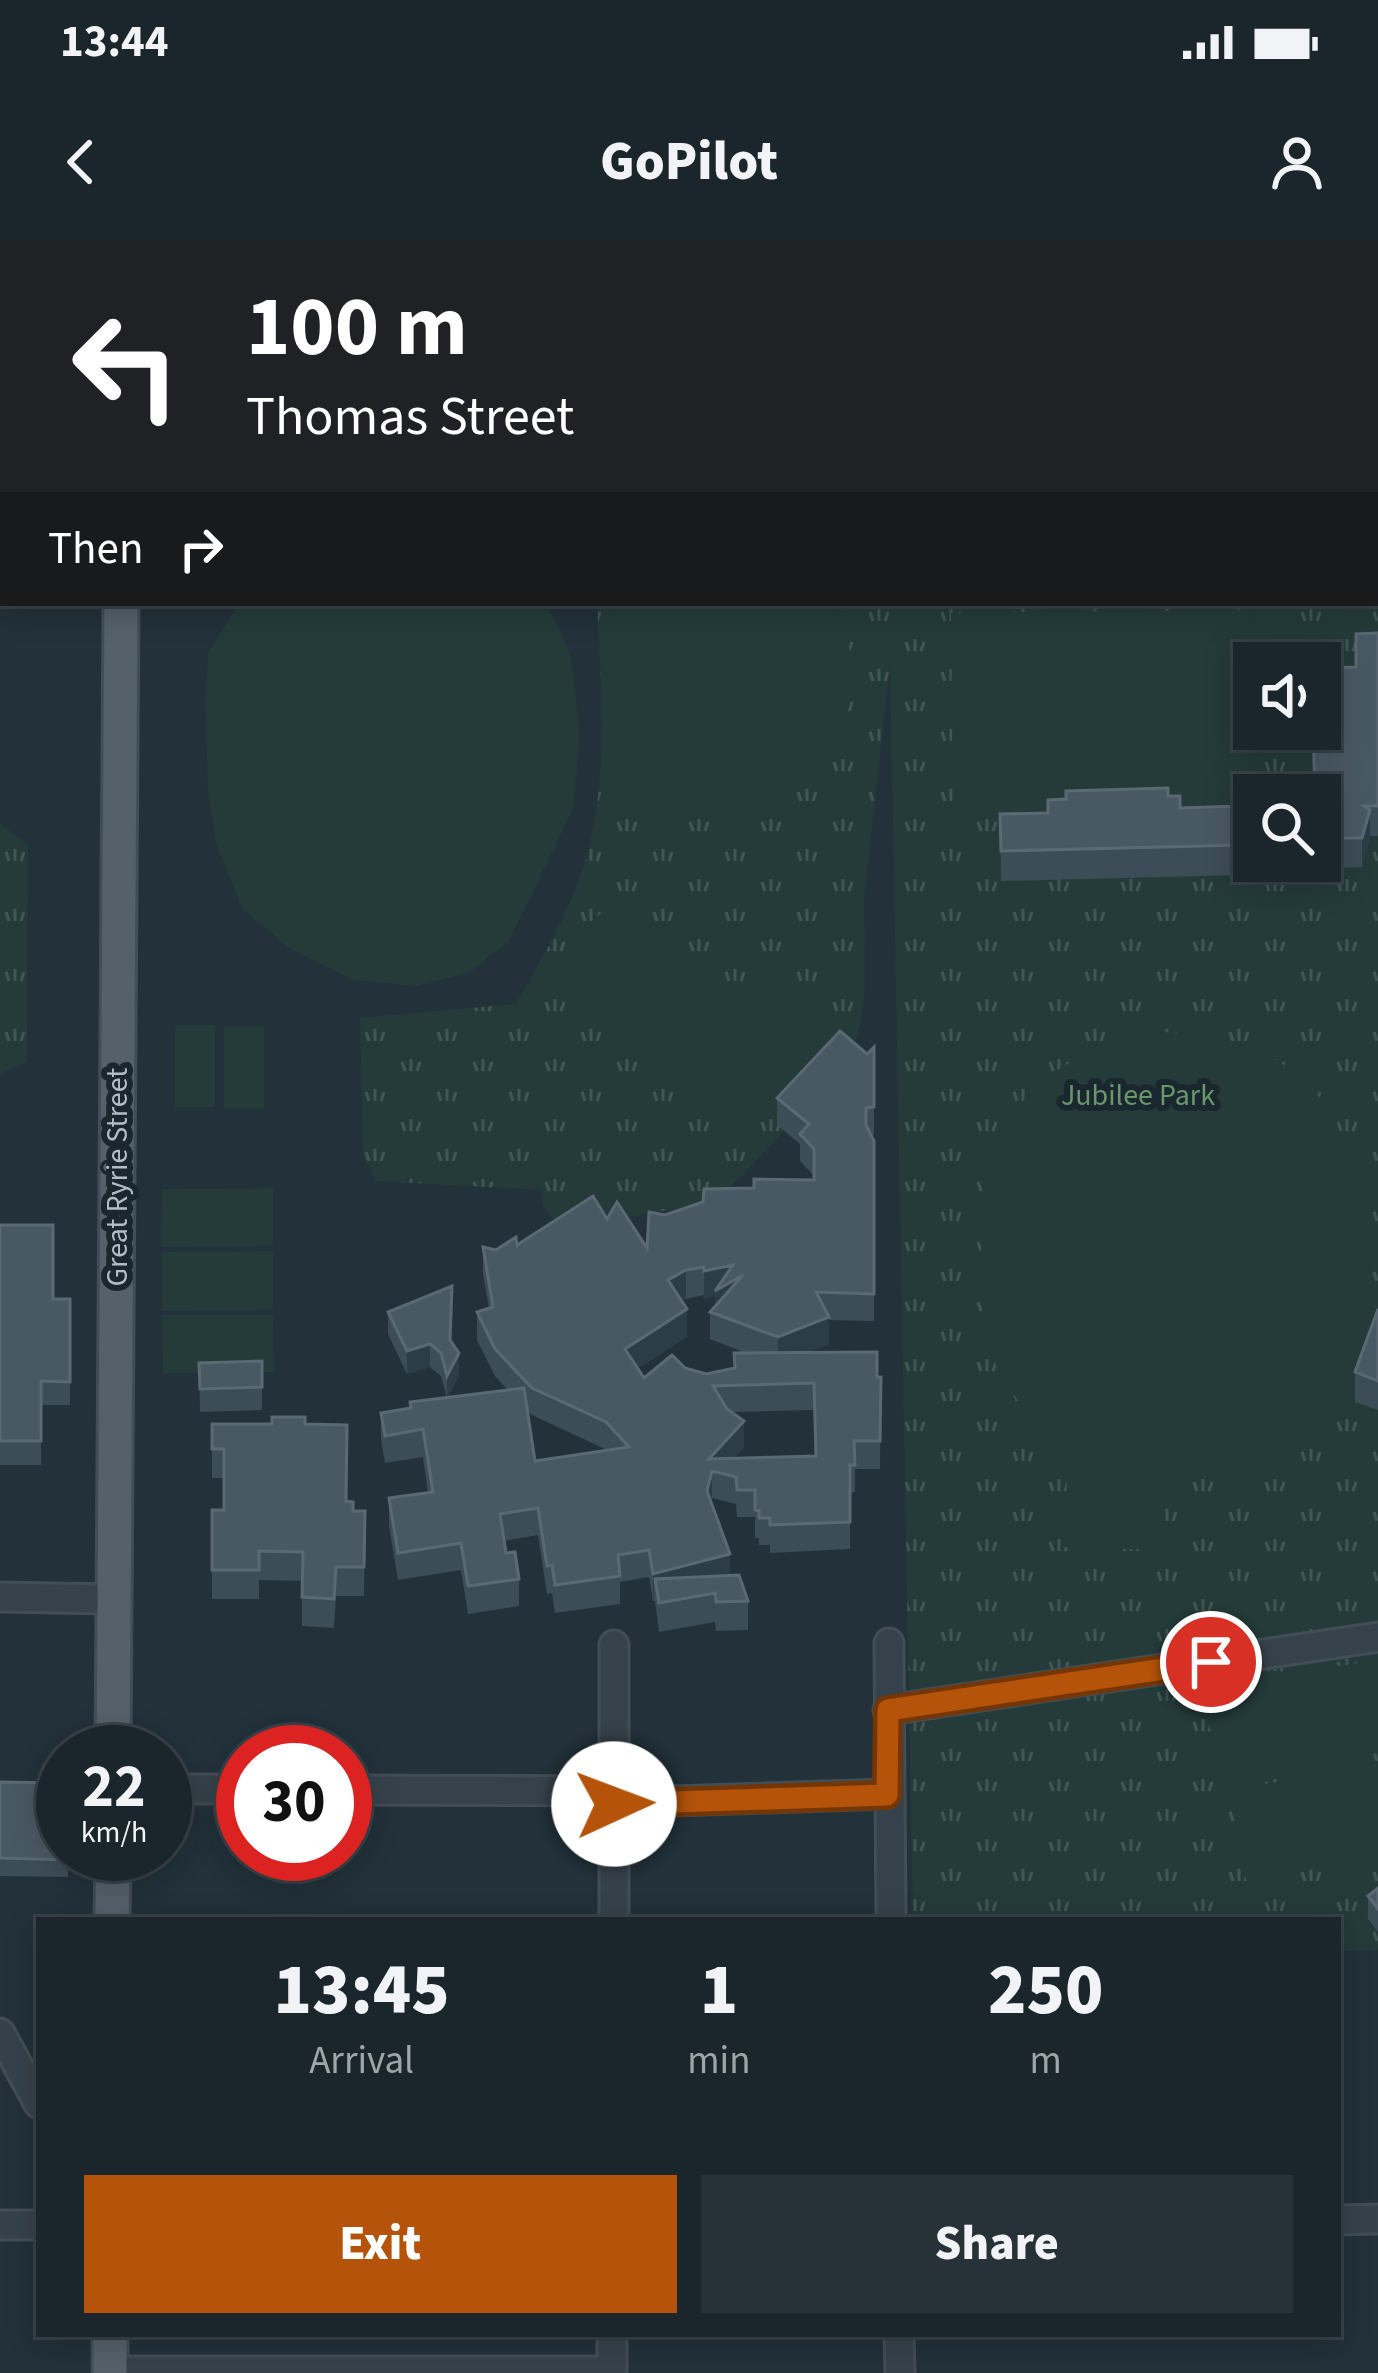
<!DOCTYPE html>
<style>
body{margin:0;font-family:"Source Sans 3",sans-serif;background:#273138;color:#f1f3f6;height:100vh;display:flex;flex-direction:column;font-size:45px;white-space:nowrap}
*{box-sizing:border-box;margin:0}
p{font-size:39px;color:#9fa5a9}
.icon{flex:none;width:66px;height:66px;fill:none;stroke:currentColor;stroke-width:2;stroke-linecap:round;stroke-linejoin:round}
.map{position:relative;flex:1;overflow:hidden}
.sheet{position:absolute;left:36px;top:1677px;width:1305px;height:420px;display:flex;flex-direction:column;background:#1a252c;border-radius:0px;box-shadow:0 6px 30px #0003,0 0 0 3px #384248}
.sheet>*{flex:none}
.top-card{position:absolute;left:0px;top:0px;width:1380px;height:366px;box-shadow:0 6px 30px #0003,0 0 0 3px #384248;background:#202124;color:#fff;overflow:hidden}
.buttons{position:absolute;left:1233px;top:402px;display:grid;gap:24px}
.buttons a{display:grid;place-items:center;width:108px;height:108px;border-radius:0px;background:#1a252c;box-shadow:0 6px 30px #0003,0 0 0 3px #384248;font-size:60px}
.speed{position:absolute;left:36px;top:1485px;display:flex;gap:24px;font-size:60px;font-weight:700;text-align:center}
.speed>*{display:grid;place-content:center;width:156px;height:156px;border-radius:50%;background:#1a252c;box-shadow:0 6px 30px #0003,0 0 0 3px #384248;line-height:1}
.speed small{font-size:30px;font-weight:400}
.speed .limit{border:18px solid #d22;background:#fff;color:#111}
.pin{position:absolute;display:grid;place-items:center;width:102px;height:102px;color:#fff;margin:-51px;border:6px solid #fff;border-radius:50%;box-shadow:0 3px 12px #0007}
.me{position:absolute;width:132px;margin:-66px;rotate:88deg;stroke-linejoin:round;filter:drop-shadow(0 0 9px #0008)}
.turn{display:flex;align-items:center;gap:42px;height:252px;padding:0 48px;font-size:54px}
.turn .icon{width:156px;height:156px;stroke-width:2.5}
.turn b{display:block;font-size:84px;line-height:102px}
.then{display:flex;align-items:center;height:114px;padding:0 48px;background:#0003;gap:24px;font-size:45px}
.eta{display:flex;justify-content:space-evenly;align-items:center;height:204px;text-align:center}
.eta b{font-size:72px;font-weight:800;line-height:84px}
.cta{display:flex;gap:24px;margin-top:auto;padding:24px 48px}
.cta a{flex:1;height:138px;border-radius:0px;background:#b45309;color:#fff;font-size:48px;font-weight:800;line-height:138px;text-align:center}
.cta a+a{background:#273138;color:#f1f3f6}
.status{display:flex;justify-content:space-between;align-items:center;height:84px;padding:0 60px;background:#1a252c;direction:ltr}
.status svg{height:33px;fill:currentColor}
header{display:flex;justify-content:space-between;align-items:center;height:156px;padding:0 48px;background:#1a252c;font-size:54px;font-weight:800}
.map>svg:first-child{display:block}
.grass{fill:url(#grass-tufts);fill-rule:evenodd}
.pitch{fill:#243b3a}
.lines{fill:none;stroke-linecap:round;stroke-linejoin:round}
.minor-casing{stroke:#424e56;stroke-width:33}
.major-casing{stroke:#424e56;stroke-width:39}
.minor{stroke:#36424b;stroke-width:27}
.major{stroke:#54616b;stroke-width:33}
.wall{fill:#3d4d58;fill-rule:evenodd}
.shaded-wall{fill:#2d3d47}
.building{fill:#495964;stroke:#5a6973;stroke-width:3;fill-rule:evenodd}
.route-casing{stroke:#753606;stroke-width:30}
.route{stroke:#b45309;stroke-width:21}
.labels{text-anchor:middle;stroke-width:12;stroke-linejoin:round;paint-order:stroke}
.park-label{font-size:30px;fill:#68976b;stroke:#1b272f}
.street-label{font-size:30px;fill:#b1bdc6;stroke:#1b272f}
</style>
<div class="status"><b>13:44</b><svg viewBox="0 0 49 12"><path d="M0 12V9h3v3zM5 12V6h3v6zM10 12V3h3v9zM15 12V0h3v12zM26 1h20v11H26zM47 4h2v5h-2z"/></svg></div>
<header><svg class="icon" aria-label="back" viewBox="0 0 24 24"><path d="M15 5l-7 7 7 7"/></svg>GoPilot<svg class="icon" aria-label="person" viewBox="0 0 24 24"><circle cx="12" cy="8" r="4"/><path d="M4 21q1-7 8-7t8 7"/></svg></header>
<div class="map">
<svg width="1378" height="2133" viewBox="0 0 1378 2133">
<defs>
<pattern id="grass-tufts" width="24" height="20" patternUnits="userSpaceOnUse" patternTransform="scale(3)"><rect width="24" height="20" fill="#243b3a"/><path d="M3 7l-1-3M5 7V3M7 7l1-3M15 17l-1-3M17 17v-4M19 17l1-3" fill="none" stroke="#415555"/></pattern>
</defs>
<rect width="100%" height="100%" fill="#22313a"/>
<path class="grass" d="M 1378,192 L 1378,1710 L 1338,1711 L 1338,1680 L 913,1680 L 890,424 L 864,660 L 865,746 L 861,781 L 849,820 L 740,938 L 710,963 L 611,980 L 558,983 C 546,972 540,966 543,950 L 377,941 L 363,917 L 360,778 L 516,764 C 546,713 580,653 592,595 C 607,521 601,438 597,363 L 1377,363 ZM 1254,423 L 1320,423 L 1320,489 L 1254,489 ZM 1254,555 L 1320,555 L 1320,621 L 1254,621 Z
M 0,584 L 28,605 L 27,821 L 0,834 Z"/>
<path class="pitch" d="M 240,363 L 547,363 L 571,415 L 580,497 L 573,569 L 509,701 L 470,732 L 416,746 L 353,740 L 292,710 L 243,670 L 216,604 L 208,552 L 205,463 L 208,413 Z
M 608,363 L 842,363 L 842,372 L 835,373 C 880,449 838,538 748,542 L 748,563 L 612,563 Z
M 1251,370 L 1252,563 L 953,566 L 951,373 Z
M 621,652 L 739,767 L 772,733 L 831,787 L 731,891 L 555,720 Z
M 175,785 L 215,785 L 215,867 L 175,867 Z
M 224,786 L 264,786 L 264,868 L 224,868 Z
M 1158,792 C 1308,793 1364,884 1369,1024 C 1371,1077 1364,1139 1324,1179 C 1281,1223 1224,1236 1165,1239 L 1162,1310 L 1063,1307 L 1069,1207 C 990,1147 979,1105 981,1008 C 981,980 980,953 988,926 C 1010,847 1081,804 1158,792 Z
M 273,948 L 273,1006 L 161,1007 L 162,949 Z
M 273,1011 L 273,1070 L 162,1071 L 162,1012 Z
M 162,1075 L 273,1075 L 274,1132 L 163,1133 Z
M 1378,1420 L 1378,1513 L 1218,1537 L 1203,1446 Z
M 1378,1527 L 1378,1619 L 1246,1640 L 1231,1549 Z"/>
<g class="lines">
<defs>
<path id="minor" d="M 346,0 L 346,3
M 761,0 L 761,3
M 0,25 L 3,25
M 1377,174 L 1378,174
M 0,348 L 3,348
M 0,1357 L 113,1359
M 889,1403 L 891,1680
M 888,1470 L 1378,1397
M 165,1549 L 243,1549
M 345,1550 L 614,1551
M 614,1563 L 887,1554
M 614,1680 L 614,1405
M 0,1793 L 39,1864
M 1338,1980 L 1378,1979
M 0,1985 L 39,1985
M 899,2094 L 900,2133
M 110,2131 L 612,2131
M 612,2133 L 612,2094"/>
<path id="major" d="M 118,0 L 118,3
M 113,1512 L 121,363
M 112,1680 L 113,1614
M 110,2094 L 110,2133"/>
</defs>
<use href="#minor" class="minor-casing"/>
<use href="#major" class="major-casing"/>
<use href="#minor" class="minor"/>
<use href="#major" class="major"/>
</g>
<path class="wall" d="M 1378,393 L 1378,596 L 1370,596 L 1362,627 L 1341,628 L 1341,586 L 1320,587 L 1320,555 L 1356,427 Z
M 1168,556 L 1180,568 L 1241,605 L 1241,635 L 1001,641 L 1000,574 L 1048,573 Z
M 874,807 L 874,895 L 871,895 L 874,901 L 874,1081 L 829,1080 L 829,1104 L 808,1112 L 881,1137 L 880,1229 L 855,1229 L 855,1252 L 850,1253 L 850,1309 L 770,1313 L 770,1305 L 759,1305 L 759,1298 L 755,1298 L 755,1277 L 737,1277 L 736,1264 L 712,1258 L 711,1262 L 730,1336 L 748,1361 L 748,1390 L 716,1391 L 715,1382 L 659,1392 L 655,1361 L 653,1361 L 649,1337 L 620,1342 L 620,1364 L 555,1373 L 552,1353 L 547,1354 L 538,1295 L 504,1301 L 506,1313 L 519,1339 L 519,1366 L 468,1374 L 461,1330 L 398,1340 L 389,1286 L 389,1258 L 428,1253 L 423,1217 L 385,1223 L 381,1200 L 381,1173 L 410,1169 L 410,1162 L 447,1158 L 441,1136 L 430,1127 L 407,1134 L 388,1094 L 388,1072 L 451,1101 L 459,1136 L 447,1158 L 508,1150 L 495,1136 L 477,1100 L 477,1072 L 489,1068 L 483,1035 L 483,1007 L 496,1010 L 607,979 L 647,1008 L 665,975 L 754,948 L 814,940 L 814,936 L 800,921 L 800,904 L 777,885 L 777,858 L 867,814 ZM 704,1055 L 704,1059 L 715,1056 L 715,1066 L 710,1072 L 710,1099 L 746,1113 L 734,1128 L 706,1134 L 685,1128 L 644,1138 L 638,1128 L 687,1097 L 681,1060 ZM 814,1170 L 815,1216 L 734,1218 L 744,1208 L 732,1172 ZM 528,1171 L 532,1175 L 607,1210 L 535,1221 Z
M 0,985 L 53,1059 L 70,1059 L 70,1165 L 41,1165 L 41,1225 L 0,1225 Z
M 1378,1069 L 1378,1170 L 1355,1162 L 1355,1132 Z
M 262,1121 L 262,1170 L 200,1172 L 199,1123 Z
M 212,1184 L 305,1184 L 346,1261 L 353,1271 L 365,1271 L 364,1356 L 336,1356 L 334,1388 L 302,1386 L 302,1341 L 259,1340 L 259,1359 L 212,1359 L 212,1270 L 224,1270 L 224,1238 L 212,1238 Z
M 0,1542 L 68,1614 L 68,1637 L 0,1636 Z
M 1378,1648 L 1378,1692 L 1368,1679 L 1368,1656 Z"/>
<path class="shaded-wall" d="M 1370,570 L 1370,600 L 1362,627 L 1362,598 Z
M 733,1025 L 743,1035 L 715,1074 L 715,1056 L 704,1059 L 704,1031 Z
M 686,1030 L 686,1058 L 668,1067 L 668,1040 Z
M 687,1069 L 687,1097 L 625,1136 L 625,1109 Z
M 829,1077 L 829,1104 L 778,1124 L 778,1097 Z
M 430,1104 L 430,1127 L 407,1134 L 407,1111 Z
M 459,1113 L 459,1136 L 447,1158 L 447,1136 Z
M 744,1181 L 744,1208 L 721,1233 L 712,1231 L 712,1258 L 707,1278 L 709,1219 Z
M 730,1314 L 730,1341 L 655,1339 L 653,1361 L 653,1334 Z"/>
<path class="building" d="M 1378,393 L 1378,566 L 1364,566 L 1370,570 L 1362,598 L 1341,598 L 1341,557 L 1320,558 L 1320,555 L 1315,555 L 1313,489 L 1320,489 L 1320,428 L 1356,427 L 1356,394 Z
M 1168,548 L 1168,556 L 1180,556 L 1180,568 L 1239,566 L 1241,605 L 1001,611 L 1000,574 L 1048,573 L 1048,560 L 1066,559 L 1066,551 Z
M 840,791 L 867,814 L 874,807 L 874,867 L 866,868 L 866,885 L 874,901 L 874,1054 L 816,1052 L 829,1077 L 778,1097 L 710,1072 L 743,1035 L 715,1051 L 733,1025 L 704,1031 L 704,1027 L 686,1030 L 668,1040 L 687,1069 L 625,1109 L 644,1138 L 672,1115 L 685,1128 L 706,1134 L 735,1128 L 734,1113 L 877,1112 L 877,1137 L 881,1137 L 880,1201 L 854,1201 L 855,1225 L 850,1225 L 850,1282 L 770,1285 L 770,1278 L 759,1278 L 759,1271 L 755,1270 L 755,1250 L 737,1250 L 736,1237 L 712,1231 L 707,1251 L 730,1314 L 653,1334 L 649,1310 L 618,1315 L 620,1336 L 555,1345 L 552,1325 L 547,1326 L 538,1268 L 500,1274 L 506,1313 L 515,1312 L 519,1339 L 468,1346 L 461,1303 L 398,1313 L 389,1258 L 433,1252 L 423,1189 L 385,1196 L 381,1173 L 411,1168 L 410,1162 L 524,1148 L 535,1221 L 629,1207 L 606,1182 L 532,1148 L 495,1109 L 477,1072 L 493,1067 L 483,1007 L 496,1010 L 516,997 L 517,1005 L 593,956 L 607,979 L 617,962 L 647,1008 L 649,972 L 665,975 L 703,962 L 704,949 L 754,948 L 754,939 L 814,940 L 814,909 L 800,894 L 809,884 L 777,858 ZM 814,1143 L 816,1216 L 709,1219 L 744,1181 L 727,1169 L 713,1146 Z
M 0,985 L 53,985 L 53,1059 L 70,1059 L 70,1142 L 41,1141 L 41,1201 L 0,1201 Z
M 452,1046 L 450,1100 L 459,1113 L 447,1136 L 441,1113 L 430,1104 L 407,1111 L 388,1072 Z
M 1378,1069 L 1378,1141 L 1355,1132 Z
M 262,1121 L 262,1147 L 200,1149 L 199,1123 Z
M 272,1177 L 305,1177 L 305,1184 L 347,1185 L 346,1261 L 353,1262 L 353,1271 L 365,1271 L 364,1327 L 336,1327 L 334,1359 L 302,1357 L 303,1312 L 259,1311 L 259,1330 L 212,1330 L 212,1270 L 224,1270 L 224,1209 L 212,1209 L 212,1184 L 272,1184 Z
M 739,1335 L 748,1361 L 716,1362 L 715,1353 L 659,1363 L 655,1339 Z
M 0,1542 L 63,1543 L 63,1614 L 68,1614 L 68,1620 L 0,1618 Z
M 1378,1648 L 1378,1669 L 1368,1656 Z"/>
<g class="lines">
<defs>
<path id="route" d="M 614,1564 L 887,1555 L 888,1470 L 1211,1422"/>
</defs>
<use href="#route" class="route-casing"/>
<use href="#route" class="route"/>
</g>
<g class="labels">
<g class="park-label">
<text x="1138" y="865">Jubilee Park</text>
</g>
<g class="street-label">
<text transform="translate(117 937) rotate(-90)" y="10">Great Ryrie Street</text>
</g>
</g>
</svg>
<div class="buttons">
<a><svg class="icon" aria-label="sound" viewBox="0 0 24 24"><path d="M4 9h4l5-4v14l-5-4H4zM17 9q2 3 0 6"/></svg></a>
<a><svg class="icon" aria-label="search" viewBox="0 0 24 24"><circle cx="10" cy="10" r="6"/><path d="M15 15l6 6"/></svg></a>
</div>
<div class="speed"><div>22<small>km/h</small></div><div class="limit">30</div></div>
<div class="pin" style="left:1211px;top:1422px;background:#d93025"><svg class="icon" aria-label="arrive" viewBox="0 0 24 24"><path d="M6 21V4h12l-3 4 3 4H6"/></svg></div>
<svg class="me" style="left:614px;top:1564px" viewBox="-20 -20 40 40"><circle r="19" fill="#fff"/><path d="M0-13L10 11 0 6-10 11z" fill="#b45309"/></svg>
<div class="top-card">
<div class="turn"><svg class="icon" aria-label="left" viewBox="0 0 24 24"><path d="M17 20v-9H6M10 6l-5 5 5 5"/></svg><div><b>100 m</b>Thomas Street</div></div>
<div class="then">Then<svg class="icon" aria-label="right" viewBox="0 0 24 24"><path d="M7 20v-9h11M14 6l5 5-5 5"/></svg></div>
</div>
<section class="sheet">
<div class="eta">
<div><b>13:45</b><p>Arrival</p></div>
<div><b>1</b><p>min</p></div>
<div><b>250</b><p>m</p></div>
</div>
<div class="cta"><a>Exit</a><a>Share</a></div>
</section>
</div>
